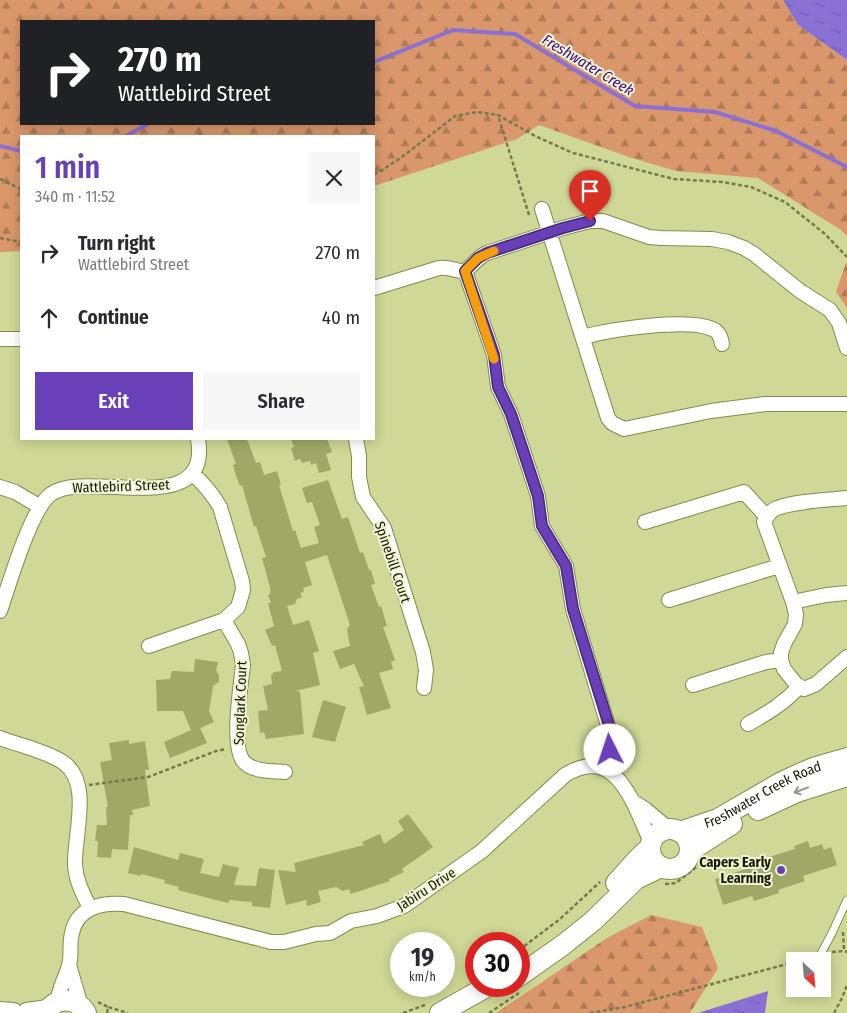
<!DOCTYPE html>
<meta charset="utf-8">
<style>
body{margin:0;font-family:"Fira Sans Condensed",sans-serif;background:#f7f7f7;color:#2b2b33;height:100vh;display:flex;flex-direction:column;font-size:19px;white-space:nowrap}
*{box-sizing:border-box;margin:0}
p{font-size:16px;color:#7c7c81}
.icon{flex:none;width:28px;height:28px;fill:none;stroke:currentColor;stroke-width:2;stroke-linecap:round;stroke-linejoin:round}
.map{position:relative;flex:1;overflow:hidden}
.sheet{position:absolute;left:20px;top:135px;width:355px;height:305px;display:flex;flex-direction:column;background:#fff;border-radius:0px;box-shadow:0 2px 12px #0003}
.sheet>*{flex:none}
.top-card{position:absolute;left:20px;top:20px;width:355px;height:105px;border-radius:0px;box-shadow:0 2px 12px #0003;background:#202124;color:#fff;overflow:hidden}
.needle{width:32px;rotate:154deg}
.tools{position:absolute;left:786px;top:952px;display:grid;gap:10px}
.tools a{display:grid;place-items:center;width:45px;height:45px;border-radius:0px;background:#fff;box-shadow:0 2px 12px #0003;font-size:25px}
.speed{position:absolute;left:390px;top:932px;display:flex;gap:10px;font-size:25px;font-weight:700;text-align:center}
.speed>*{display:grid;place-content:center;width:65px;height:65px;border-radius:50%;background:#fff;box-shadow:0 2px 12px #0003;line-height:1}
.speed small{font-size:12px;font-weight:400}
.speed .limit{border:8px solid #d22;background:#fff;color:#111}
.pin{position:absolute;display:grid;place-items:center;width:42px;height:42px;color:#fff;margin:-51px -21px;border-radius:50% 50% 50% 0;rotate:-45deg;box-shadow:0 0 5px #0007}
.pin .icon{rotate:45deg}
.me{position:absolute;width:55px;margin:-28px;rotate:356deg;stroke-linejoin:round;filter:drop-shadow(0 0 4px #0008)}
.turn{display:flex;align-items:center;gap:18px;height:105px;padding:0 15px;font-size:22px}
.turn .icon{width:65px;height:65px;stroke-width:2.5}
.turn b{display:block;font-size:35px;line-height:42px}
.round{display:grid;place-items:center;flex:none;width:52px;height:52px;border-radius:0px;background:#f7f7f7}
.headline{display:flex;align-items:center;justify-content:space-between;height:85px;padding:0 15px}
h1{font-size:30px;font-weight:600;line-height:38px;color:#6940b8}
.primary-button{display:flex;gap:10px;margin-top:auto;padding:10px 15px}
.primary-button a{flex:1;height:58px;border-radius:0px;background:#6940b8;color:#fff;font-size:20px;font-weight:600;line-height:58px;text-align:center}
.primary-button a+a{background:#f7f7f7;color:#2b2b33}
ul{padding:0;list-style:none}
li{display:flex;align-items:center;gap:15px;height:65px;padding:0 15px}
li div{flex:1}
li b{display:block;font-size:19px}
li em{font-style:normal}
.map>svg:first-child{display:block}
.forest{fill:url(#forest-firs);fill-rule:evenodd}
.water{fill:url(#water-ripples)}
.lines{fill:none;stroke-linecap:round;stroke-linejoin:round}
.stream{stroke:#8b70d4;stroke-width:4}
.building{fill:#a0a868}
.service-casing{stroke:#848c4c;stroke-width:9}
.minor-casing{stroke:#848c4c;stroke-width:16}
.secondary-casing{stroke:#848c4c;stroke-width:22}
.path{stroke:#757b4e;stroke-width:2.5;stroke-dasharray:4 2.5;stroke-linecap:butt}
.service{stroke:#fff;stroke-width:7}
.minor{stroke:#fff;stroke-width:14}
.secondary{stroke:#fff;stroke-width:20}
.oneway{stroke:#97988d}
.route-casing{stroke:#442a78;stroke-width:12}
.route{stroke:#6940b8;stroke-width:9}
.slow{stroke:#f59e0b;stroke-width:9}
.poi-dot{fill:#6940b8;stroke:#f0f6d5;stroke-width:2}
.labels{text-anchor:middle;stroke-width:4;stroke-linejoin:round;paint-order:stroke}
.street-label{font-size:14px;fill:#181a02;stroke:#f0f6d5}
.poi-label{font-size:14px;font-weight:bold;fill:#181a02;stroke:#f0f6d5;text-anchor:end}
.water-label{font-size:15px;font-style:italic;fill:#410786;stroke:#f0f6d5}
</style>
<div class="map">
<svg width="847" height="1013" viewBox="0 0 847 1013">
<defs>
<pattern id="forest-firs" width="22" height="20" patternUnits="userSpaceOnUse" patternTransform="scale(1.25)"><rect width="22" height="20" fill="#da976b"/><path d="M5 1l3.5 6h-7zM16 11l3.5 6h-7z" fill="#b07a56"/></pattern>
<pattern id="water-ripples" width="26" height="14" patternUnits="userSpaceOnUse" patternTransform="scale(1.25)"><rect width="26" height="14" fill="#8b70d4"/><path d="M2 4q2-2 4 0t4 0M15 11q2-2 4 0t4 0" fill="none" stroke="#715baa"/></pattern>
</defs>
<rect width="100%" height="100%" fill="#cfd896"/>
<path class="forest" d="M 0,0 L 783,0 L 798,25 L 847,60 L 847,236 L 841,230 L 758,178 L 676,171 L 632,158 L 539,125 L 517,139 L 374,186 L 374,136 L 21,136 L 21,251 L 0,252 ZM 21,21 L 374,21 L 374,124 L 21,124 Z
M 846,263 L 847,263 L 847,308 L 836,292 Z
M 651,915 L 702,927 L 718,968 L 690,1013 L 496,1013 L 607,938 Z"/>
<path class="water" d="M 783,0 L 847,0 L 847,60 L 798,25 Z
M 768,991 L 765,1013 L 698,1013 Z"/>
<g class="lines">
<path class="stream" d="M 374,62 L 453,30 L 515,34 L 635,106 L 715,112 L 776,131 L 847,167
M 126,136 L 148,124
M 0,146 L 21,151"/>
</g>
<path class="building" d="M 227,439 L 247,439 L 256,463 L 260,462 L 264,475 L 277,471 L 281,484 L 279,485 L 293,531 L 295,530 L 301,548 L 319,543 L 314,527 L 320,525 L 312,502 L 307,503 L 302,488 L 328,480 L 342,519 L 348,517 L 360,553 L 363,552 L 369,570 L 371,570 L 375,584 L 371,585 L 379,607 L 381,606 L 387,626 L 383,627 L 395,660 L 391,662 L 393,669 L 379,673 L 391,708 L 367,715 L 359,687 L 364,686 L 354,664 L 340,669 L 333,651 L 350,646 L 347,629 L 350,625 L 327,555 L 305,562 L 312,585 L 303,588 L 304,592 L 300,593 L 302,597 L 297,599 L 295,604 L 287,606 L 293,625 L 309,620 L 319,651 L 313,653 L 320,685 L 296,691 L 300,692 L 304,734 L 266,739 L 264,732 L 260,733 L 258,711 L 268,710 L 263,686 L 272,684 L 271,675 L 274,672 L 282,671 L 275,645 L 272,646 L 265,630 L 274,626 L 268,603 L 271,603 L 268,595 L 270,594 L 270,591 L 271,591 L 262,558 L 266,557 L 256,526 L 254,527 L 242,485 L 240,486 L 236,476 L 233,465 L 236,464 Z
M 291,439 L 327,439 L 332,452 L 326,454 L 331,470 L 319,473 L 316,463 L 311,465 L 310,461 L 302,463 L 300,459 L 295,461 L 291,448 L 294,447 Z
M 195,659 L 218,662 L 216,670 L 219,675 L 219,682 L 213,686 L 209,711 L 214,722 L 200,728 L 207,743 L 170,758 L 164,742 L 191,730 L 183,711 L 157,711 L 156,680 L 170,679 L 172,671 L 194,672 Z
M 323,700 L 346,707 L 335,742 L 312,737 Z
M 129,740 L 129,744 L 145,741 L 149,770 L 145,770 L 150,806 L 132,810 L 133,815 L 130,815 L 128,850 L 112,849 L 111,858 L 97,857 L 98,841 L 95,841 L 97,825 L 107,825 L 106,807 L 108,807 L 100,762 L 112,760 L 109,743 Z
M 408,814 L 433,847 L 402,869 L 404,872 L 389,879 L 390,881 L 351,894 L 349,889 L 343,891 L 336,887 L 318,891 L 321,902 L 307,906 L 306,900 L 286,905 L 278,870 L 296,872 L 294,863 L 364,845 L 362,842 L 380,834 L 384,844 L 404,830 L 398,821 Z
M 808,841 L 810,848 L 822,844 L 824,850 L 831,847 L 837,865 L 803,876 L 805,881 L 778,890 L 779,893 L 754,901 L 752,896 L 723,905 L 715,879 L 771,861 L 769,857 L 795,849 L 794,846 Z
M 134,847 L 178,860 L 180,853 L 204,859 L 200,873 L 219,877 L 223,864 L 239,868 L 234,885 L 256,886 L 259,868 L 275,870 L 270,908 L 252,906 L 252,902 L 229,900 L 229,903 L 212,899 L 178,890 L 179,887 L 164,883 L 165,880 L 141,874 L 141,876 L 128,873 Z"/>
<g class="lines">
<defs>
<path id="service" d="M 817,961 L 832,933 L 847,900"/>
<path id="minor" d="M 542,209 L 608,418 L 612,423 L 624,429 L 711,411 L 765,404 L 847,404
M 465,271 L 494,355 L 498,387 L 511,414 L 538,496 L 542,526 L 566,566 L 573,609 L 612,739 L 612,744 L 603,768
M 374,288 L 439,268 C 448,266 459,272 464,271 C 469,270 477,257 487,253 L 563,228 L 590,221 L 603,221 L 649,237 L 661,238 L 712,239 L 728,242 L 744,248 L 754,254 L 800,291 L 830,310 L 839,323 L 847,348
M 583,337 C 608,330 694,316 716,331 C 720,334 721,339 722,344
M 0,339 L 21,339
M 356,439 L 359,456 L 359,477 L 363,497 L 384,528 L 423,652 L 426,670 L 424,688
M 0,487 L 15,492 L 39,506
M 847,498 C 826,500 797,501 777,508 C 770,511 767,515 764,522 L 793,602 L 796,614 L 795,624 L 784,644 L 781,653 L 781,660 L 784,669 L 796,684 L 804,689 L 816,684 L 847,657
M 645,522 L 744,492 L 766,516
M 669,600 L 779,566
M 793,602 L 826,595 L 847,593
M 0,611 C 9,585 31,508 51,494 C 86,468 212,522 198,439
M 224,620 L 238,644 L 241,653 L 243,665 C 241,685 230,750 245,763 C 255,772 273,771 285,772
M 149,646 L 224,620 L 238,607 L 243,590 L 242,581 L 220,507 C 212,493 203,483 192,473
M 693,685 L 766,662 L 781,660
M 748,724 C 768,713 784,703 799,687
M 0,738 C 18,745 49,752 64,763 C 92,783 74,835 75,865 C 76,881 83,894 90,908
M 634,802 L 645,809 L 670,830
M 69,965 L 81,1006
M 58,1002 C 58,988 66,978 69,965 C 72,955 69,944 72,933 C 77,908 101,902 124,904 L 271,942 L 284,942 L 316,934 L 330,933 L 351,921 L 377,916 L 404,906 L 482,851 L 565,775 C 617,743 634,806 651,842"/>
<g id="secondary">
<path d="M 758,810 L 797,792 L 847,776"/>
<circle cx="670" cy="849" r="20"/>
<path id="s1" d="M 680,832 L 718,819 L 780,783 L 799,774 L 816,767 L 847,758"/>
<path d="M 690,851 L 732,824"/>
<path d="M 616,883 C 627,872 637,857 650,848"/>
<path d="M 519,976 L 563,945 L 593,921 L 636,879 L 661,867"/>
<path d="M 0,1012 L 13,1013"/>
<path d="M 27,1013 L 48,1010"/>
<path d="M 46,1013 C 55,996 77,997 86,1013"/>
<path d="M 440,1013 L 488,986"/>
</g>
</defs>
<use href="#service" class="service-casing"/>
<use href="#minor" class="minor-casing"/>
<use href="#secondary" class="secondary-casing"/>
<path class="path" d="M 198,136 L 203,134
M 374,174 L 381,171 L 406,154 L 455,116 L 477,112 L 498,115
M 0,179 L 21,189
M 529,215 L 498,115 L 535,136 L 573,153 L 674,179 L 722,182 L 751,187 L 785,202 L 825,234 L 847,257
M 0,238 L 15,241 L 21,241
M 89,785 L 148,777 L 216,751 L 226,749
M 665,884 L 676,883 L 699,865
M 843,932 L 844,951
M 519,950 L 560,919 L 600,882
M 832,952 L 844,951 L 847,952
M 797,961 L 807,959
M 98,1002 L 108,1007
M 107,1013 L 108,1007 L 128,1013
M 403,1013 L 425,1005
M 489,1013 L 519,993
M 590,1013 L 625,1007 L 795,962
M 834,1013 L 842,998 L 847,985"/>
<use href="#service" class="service"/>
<use href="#minor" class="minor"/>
<use href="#secondary" class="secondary"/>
</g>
<defs><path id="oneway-shaft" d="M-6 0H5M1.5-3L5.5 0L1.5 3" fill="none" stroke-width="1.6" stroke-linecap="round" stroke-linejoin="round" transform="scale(1.25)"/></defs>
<use class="oneway" href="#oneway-shaft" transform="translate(801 790) rotate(159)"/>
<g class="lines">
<defs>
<path id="route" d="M 590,221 L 563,228 L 487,253 L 478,258 L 465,271 L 494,355 L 498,387 L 511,414 L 538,496 L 542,526 L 566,566 L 573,609 L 611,732 L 612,744 L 610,750"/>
</defs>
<use href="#route" class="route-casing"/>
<use href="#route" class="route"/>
<path class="slow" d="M 494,251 L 478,258 L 465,271 L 494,359"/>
</g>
<circle class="poi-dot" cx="781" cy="870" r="5"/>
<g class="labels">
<g class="street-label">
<text transform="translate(121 486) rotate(-2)" y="5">Wattlebird Street</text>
<text transform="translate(393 562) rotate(71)" y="5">Spinebill Court</text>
<text transform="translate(240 703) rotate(-88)" y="5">Songlark Court</text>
<text dy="5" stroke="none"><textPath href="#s1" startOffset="91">Freshwater Creek Road</textPath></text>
<text transform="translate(426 889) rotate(-33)" y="5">Jabiru Drive</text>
</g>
<g class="poi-label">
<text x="771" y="867">Capers Early<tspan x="771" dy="16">Learning</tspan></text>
</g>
<g class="water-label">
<text transform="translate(588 65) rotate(31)" y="5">Freshwater Creek</text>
</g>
</g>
</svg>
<div class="tools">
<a><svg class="needle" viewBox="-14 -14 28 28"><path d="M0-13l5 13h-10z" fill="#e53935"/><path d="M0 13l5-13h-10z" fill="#7c7c81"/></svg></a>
</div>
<div class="speed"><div>19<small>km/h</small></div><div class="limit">30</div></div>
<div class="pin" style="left:590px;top:221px;background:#d93025"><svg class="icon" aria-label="arrive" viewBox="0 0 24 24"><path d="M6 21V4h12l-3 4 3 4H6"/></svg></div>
<svg class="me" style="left:610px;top:750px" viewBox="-20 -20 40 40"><circle r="19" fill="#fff"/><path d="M0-13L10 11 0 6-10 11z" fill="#6940b8"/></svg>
<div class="top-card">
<div class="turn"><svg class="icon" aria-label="right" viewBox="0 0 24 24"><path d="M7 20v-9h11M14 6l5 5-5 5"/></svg><div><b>270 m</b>Wattlebird Street</div></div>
</div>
<section class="sheet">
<div class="headline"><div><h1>1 min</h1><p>340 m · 11:52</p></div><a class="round"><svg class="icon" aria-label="close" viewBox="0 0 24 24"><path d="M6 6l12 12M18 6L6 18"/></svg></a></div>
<ul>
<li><svg class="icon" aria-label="right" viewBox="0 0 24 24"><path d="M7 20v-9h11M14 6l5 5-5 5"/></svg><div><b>Turn right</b><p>Wattlebird Street</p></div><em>270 m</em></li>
<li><svg class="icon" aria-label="ahead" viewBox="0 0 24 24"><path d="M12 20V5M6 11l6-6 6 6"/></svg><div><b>Continue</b></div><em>40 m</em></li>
</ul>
<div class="primary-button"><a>Exit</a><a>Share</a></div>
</section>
</div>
